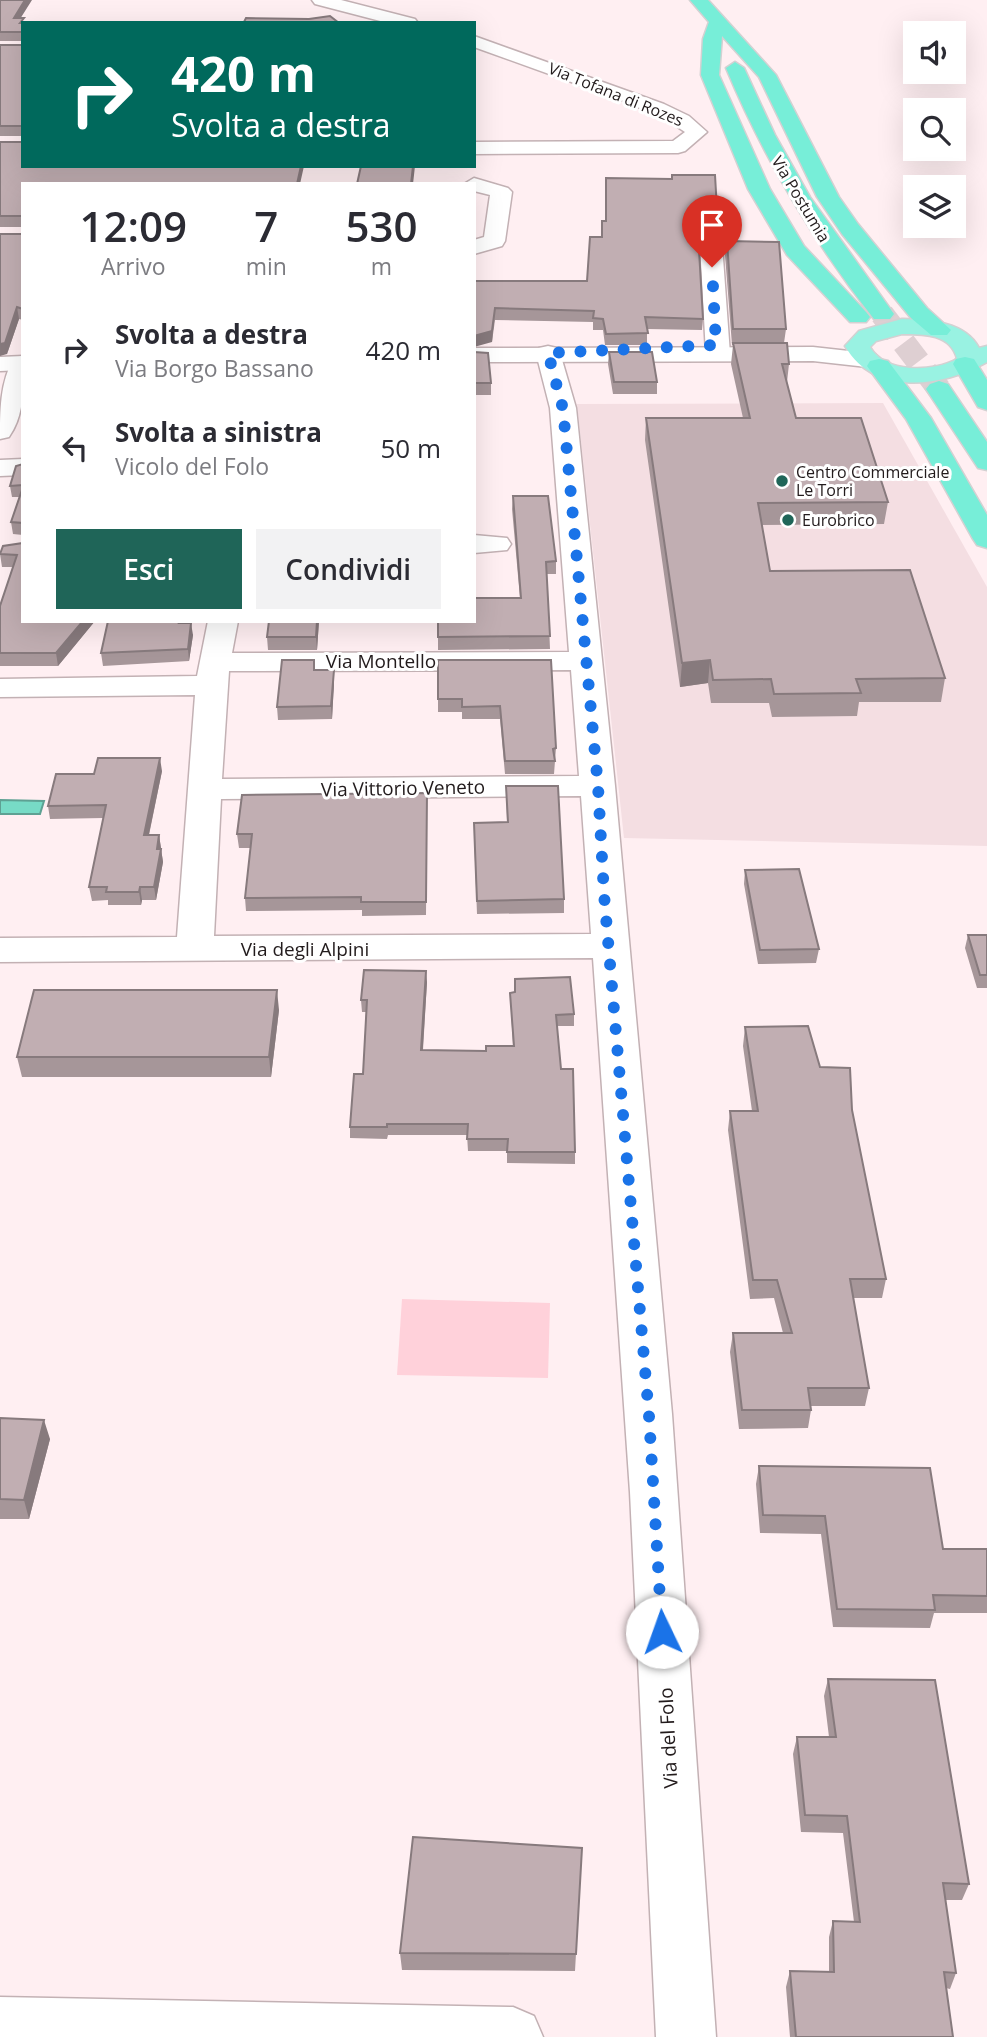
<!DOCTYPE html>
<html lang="it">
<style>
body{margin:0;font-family:"Open Sans",sans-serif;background:#f2f2f3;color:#2b2b33;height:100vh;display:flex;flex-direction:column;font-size:26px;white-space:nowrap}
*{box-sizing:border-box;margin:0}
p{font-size:23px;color:#7c7c81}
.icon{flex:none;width:38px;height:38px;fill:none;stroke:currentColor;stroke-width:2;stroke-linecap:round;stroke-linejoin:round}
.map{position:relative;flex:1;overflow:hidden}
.details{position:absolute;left:21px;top:182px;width:455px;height:441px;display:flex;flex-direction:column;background:#fff;border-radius:0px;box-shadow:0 7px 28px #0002}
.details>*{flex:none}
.guide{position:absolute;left:21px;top:21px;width:455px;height:147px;border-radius:0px;box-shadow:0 7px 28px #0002;background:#00695c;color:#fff;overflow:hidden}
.tools{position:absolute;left:903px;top:21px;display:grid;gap:14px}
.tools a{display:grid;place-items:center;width:63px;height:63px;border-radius:0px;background:#fff;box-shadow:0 7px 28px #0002;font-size:35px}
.pin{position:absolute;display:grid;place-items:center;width:60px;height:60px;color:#fff;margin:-72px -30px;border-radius:50% 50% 50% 0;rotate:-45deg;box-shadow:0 0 7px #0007}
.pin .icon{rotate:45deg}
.me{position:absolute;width:77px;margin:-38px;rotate:357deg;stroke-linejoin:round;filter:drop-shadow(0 0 5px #0008)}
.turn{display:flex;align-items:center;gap:24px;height:147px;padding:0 35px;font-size:32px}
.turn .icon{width:91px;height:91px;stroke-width:2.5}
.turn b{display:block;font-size:49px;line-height:60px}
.eta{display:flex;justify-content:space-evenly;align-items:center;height:119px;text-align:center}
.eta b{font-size:42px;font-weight:600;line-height:49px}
.button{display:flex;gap:14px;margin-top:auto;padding:14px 35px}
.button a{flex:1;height:80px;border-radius:0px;background:#1f6558;color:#fff;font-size:28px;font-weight:600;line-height:80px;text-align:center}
.button a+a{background:#f2f2f3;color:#2b2b33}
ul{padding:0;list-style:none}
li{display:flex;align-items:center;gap:21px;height:98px;padding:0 35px}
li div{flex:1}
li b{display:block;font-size:26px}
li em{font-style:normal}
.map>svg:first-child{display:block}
.built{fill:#f4dee2}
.green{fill:#ffd1da}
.water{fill:#77dbc6;stroke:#5ea193;stroke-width:2}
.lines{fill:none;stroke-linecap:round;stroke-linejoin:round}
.trunk-tunnel{stroke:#decfd2;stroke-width:24;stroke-dasharray:24 12;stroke-linecap:butt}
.minor-casing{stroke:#c3b1b4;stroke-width:3}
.tertiary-casing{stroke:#c3b1b4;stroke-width:3}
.primary-casing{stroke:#d3d1d2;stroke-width:3}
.trunk-casing{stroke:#d3d1d2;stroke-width:3}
.minor{fill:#fff;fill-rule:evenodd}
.tertiary{fill:#fff;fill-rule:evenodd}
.primary{fill:#99f2e2;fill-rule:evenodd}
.trunk{fill:#77eed8;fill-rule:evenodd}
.wall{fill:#a69699}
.shaded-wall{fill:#877a7d}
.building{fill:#c1aeb2;stroke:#877a7d;stroke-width:2}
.route{stroke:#1a73e8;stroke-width:12;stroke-dasharray:0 21.6}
.poi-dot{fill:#1f6558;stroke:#fff;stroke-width:2.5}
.labels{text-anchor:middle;stroke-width:6;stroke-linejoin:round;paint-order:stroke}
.far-street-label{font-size:16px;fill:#221b1c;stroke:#fff}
.far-poi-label{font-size:16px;fill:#221b1c;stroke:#fff;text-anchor:start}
.street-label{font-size:19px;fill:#221b1c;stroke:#fff}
</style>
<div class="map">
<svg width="987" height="2037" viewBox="0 0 987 2037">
<rect width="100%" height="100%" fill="#ffeff2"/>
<path class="built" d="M 883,403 L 987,587 L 987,846 L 624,838 L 577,404 Z"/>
<path class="green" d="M 402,1299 L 550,1303 L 548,1378 L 397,1375 Z"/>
<path class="water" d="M 0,800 L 44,801 L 40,814 L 0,814 Z"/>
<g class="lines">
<path class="trunk-tunnel" d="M 882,314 L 939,389"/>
<defs>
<path id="minor" d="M 312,0 L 341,0 L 415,19 L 418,23 L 388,23 L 315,4 Z
M 474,36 L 664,104 L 689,116 L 707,132 L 685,151 L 678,153 L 474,154 L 474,142 L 673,141 L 685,132 L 667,120 L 624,101 L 474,47 Z
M 474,178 L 508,188 L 512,192 L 505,241 L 502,246 L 474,254 L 474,240 L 484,237 L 490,195 L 474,191 L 474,184 L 464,184 Z
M 711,237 L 722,244 L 730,354 L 727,359 L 709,359 L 706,354 L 700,244 Z
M 548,346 L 557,348 L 560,353 L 576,408 L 615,786 L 672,1414 L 716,2037 L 656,2037 L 630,1492 L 593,958 L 0,962 L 0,938 L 177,937 L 195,695 L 0,697 L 0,679 L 197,676 L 208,621 L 238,621 L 232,653 L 569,652 L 550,408 L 536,353 L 539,348 ZM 571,670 L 579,776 L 222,779 L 229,671 ZM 581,796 L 591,934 L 214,936 L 221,799 Z
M 23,356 C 23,383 26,413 9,437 L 0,439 C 0,411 0,382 14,358 Z
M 23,459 L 23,475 L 0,476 L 0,460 Z
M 474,535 L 507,538 L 511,544 L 507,550 L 474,553 Z
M 0,1997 L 513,2007 L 534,2016 L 543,2037 L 0,2037 Z"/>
<path id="tertiary" d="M 813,347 L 867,353 L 876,355 L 879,360 L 876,365 L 867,367 L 813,361 L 474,362 L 474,348 Z
M 23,356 L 23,370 L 0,371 L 0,357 Z"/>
<path id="primary" d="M 902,319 C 929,320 965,321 979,348 L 987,346 L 987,362 C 943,387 874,397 845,346 L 859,331 ZM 902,334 C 924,334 951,334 957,359 C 933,372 886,374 870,347 L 876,341 Z"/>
<path id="trunk" d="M 690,0 L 708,0 L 776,75 L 839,197 L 858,224 L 927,308 L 951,330 L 947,335 L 931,335 L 911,318 L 842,234 L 817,197 L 759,77 L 722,36 L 719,75 L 770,189 L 804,246 L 866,312 L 870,317 L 866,322 L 850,322 L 787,255 L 748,189 L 701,75 L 703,39 L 709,22 Z
M 735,62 L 744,68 L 775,135 L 810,197 L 894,314 L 890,319 L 874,319 C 813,241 764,159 726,68 Z
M 965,357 L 974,359 L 987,380 L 987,410 L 978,407 L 953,364 L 956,359 Z
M 879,359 L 888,361 L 931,418 L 987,515 L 987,548 L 977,545 L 973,539 L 906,419 L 867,366 L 870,361 Z
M 939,381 L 948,384 L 987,442 L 987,470 L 978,468 L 926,389 L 930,384 Z"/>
</defs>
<use href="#minor" class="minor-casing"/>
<use href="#tertiary" class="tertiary-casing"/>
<use href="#primary" class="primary-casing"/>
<use href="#trunk" class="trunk-casing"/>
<use href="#minor" class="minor"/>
<use href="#tertiary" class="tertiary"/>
<use href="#primary" class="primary"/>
<use href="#trunk" class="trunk"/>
</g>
<path class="wall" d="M 0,0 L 21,18 L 23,23 L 23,41 L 0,41 Z
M 0,45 L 23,45 L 23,136 L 0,136 Z
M 0,142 L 23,184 L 23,227 L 0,227 Z
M 606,178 L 718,227 L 717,238 L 710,235 L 699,243 L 703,319 L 702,330 L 647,329 L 647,345 L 605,345 L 603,330 L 593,330 L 593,322 L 495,320 L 492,342 L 474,281 L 587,281 L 602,237 L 605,221 Z
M 23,234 L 23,320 L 19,319 L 7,354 Z
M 727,241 L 786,329 L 784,343 L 789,364 L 787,382 L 796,418 L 888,502 L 884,524 L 762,525 L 770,571 L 945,678 L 941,702 L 859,702 L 857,716 L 772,717 L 769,703 L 711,703 L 708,683 L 680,687 L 645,440 L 646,418 L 743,418 L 731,364 L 733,345 L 732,345 L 725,255 Z
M 474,352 L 491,383 L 491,395 L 474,395 Z
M 609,352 L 657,382 L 657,394 L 613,394 L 608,364 Z
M 23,464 L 23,535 L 13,534 L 11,522 L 19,497 L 12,497 L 10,486 Z
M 513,496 L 556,561 L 556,574 L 547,574 L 550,649 L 438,650 L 438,621 L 520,598 L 512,509 Z
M 23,543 L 95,621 L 58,666 L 0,666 L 0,606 L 13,567 L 2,567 L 0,554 Z
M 108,621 L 183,621 L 183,623 L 193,635 L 189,661 L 103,666 L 101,653 Z
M 269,621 L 319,621 L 317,650 L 268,650 L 267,637 Z
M 438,660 L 556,748 L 554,774 L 505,774 L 500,719 L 462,719 L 462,712 L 438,712 Z
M 315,670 L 334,683 L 332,719 L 278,720 L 277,707 Z
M 162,771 L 149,835 L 159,835 L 163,862 L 156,900 L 142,900 L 141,905 L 108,905 L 108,900 L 92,901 L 89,887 L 103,818 L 50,819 L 48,806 L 94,774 Z
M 506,786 L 564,899 L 564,913 L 477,914 L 474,836 L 507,822 Z
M 427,793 L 426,915 L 362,916 L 362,910 L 246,911 L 245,898 L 251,848 L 239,848 L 237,834 Z
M 745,870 L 819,949 L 816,963 L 758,964 L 744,884 Z
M 968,935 L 987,935 L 987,988 L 977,988 L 965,948 Z
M 515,979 L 574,1014 L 574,1026 L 557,1026 L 561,1069 L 575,1152 L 575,1164 L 507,1163 L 507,1151 L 468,1151 L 467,1135 L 388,1135 L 387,1139 L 350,1138 L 350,1127 L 363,1074 L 366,1012 L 362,1012 L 361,1000 L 427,982 L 423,1050 L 486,1051 L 513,1046 L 510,993 L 515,992 Z
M 279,1010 L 271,1077 L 22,1077 L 17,1057 Z
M 745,1027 L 820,1067 L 852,1110 L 886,1279 L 882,1298 L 853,1298 L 869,1388 L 865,1406 L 811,1406 L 811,1410 L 808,1428 L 739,1429 L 730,1352 L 733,1333 L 783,1333 L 774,1298 L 750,1299 L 728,1130 L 730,1111 L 752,1111 L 743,1046 Z
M 0,1418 L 50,1439 L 29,1519 L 0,1519 Z
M 759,1466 L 943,1549 L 987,1549 L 987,1613 L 934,1613 L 930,1628 L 833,1627 L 821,1534 L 760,1533 L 756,1484 Z
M 828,1679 L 969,1884 L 962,1900 L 945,1900 L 956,1973 L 950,1989 L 946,1988 L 953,2037 L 790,2037 L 786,1987 L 790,1971 L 829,1972 L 829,1937 L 833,1921 L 854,1922 L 843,1833 L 801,1832 L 793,1754 L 797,1737 L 829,1737 L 824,1696 Z
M 582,1848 L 575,1971 L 402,1970 L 400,1953 Z"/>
<path class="shaded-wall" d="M 25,0 L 32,0 L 15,27 L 14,18 Z
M 301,166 L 304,166 L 300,184 L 297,184 Z
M 413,166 L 415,166 L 413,184 L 411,184 Z
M 710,224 L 710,235 L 697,244 L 698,233 Z
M 17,307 L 19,319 L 7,354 L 0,356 L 0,344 Z
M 495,308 L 492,342 L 474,347 L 474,336 Z
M 83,621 L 95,621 L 58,666 L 56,653 Z
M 317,621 L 319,621 L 317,650 L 316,637 Z
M 191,623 L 193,635 L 189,661 L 188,649 Z
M 710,660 L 708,683 L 680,687 L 682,663 Z
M 334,670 L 334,683 L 332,719 L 331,706 Z
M 160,758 L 162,771 L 146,848 L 144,835 Z
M 159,835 L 161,848 L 157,849 Z
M 161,849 L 163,862 L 156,900 L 154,887 Z
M 140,887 L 142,900 L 141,905 L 139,892 Z
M 426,971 L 427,982 L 422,1061 L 421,1050 Z
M 277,990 L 279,1010 L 271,1077 L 269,1057 Z
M 44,1420 L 50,1439 L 29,1519 L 24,1500 Z"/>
<path class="building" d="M 0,0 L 25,0 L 14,18 L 24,18 L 20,23 L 23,23 L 23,32 L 0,32 Z
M 330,16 L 339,23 L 167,23 L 167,22 L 244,22 L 246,18 L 309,19 Z
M 0,45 L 23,45 L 23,126 L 0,126 Z
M 0,142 L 23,142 L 23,166 L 301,166 L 297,184 L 23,184 L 23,216 L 0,216 Z
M 361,166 L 413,166 L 411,184 L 357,184 Z
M 672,175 L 715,175 L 718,227 L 710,224 L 698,233 L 703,319 L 645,317 L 648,333 L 606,334 L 603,319 L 593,318 L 594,311 L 495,308 L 492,331 L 474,336 L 474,281 L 587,281 L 590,237 L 602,237 L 602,221 L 606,221 L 606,178 L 672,179 Z
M 0,234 L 23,234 L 23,309 L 17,307 L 5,343 L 0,344 Z
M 727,241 L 779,242 L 786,329 L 733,329 Z
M 733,343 L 787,343 L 789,364 L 782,364 L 796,418 L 861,418 L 888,502 L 758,503 L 770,571 L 910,570 L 945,678 L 856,679 L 861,693 L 774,694 L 771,679 L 713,680 L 710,660 L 682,663 L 646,418 L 750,418 Z
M 474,352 L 488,353 L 491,383 L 474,383 Z
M 609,352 L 652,352 L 657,382 L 614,382 Z
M 23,464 L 23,485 L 10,486 L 16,466 Z
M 23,487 L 23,525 L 23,523 L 11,522 Z
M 513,496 L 548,496 L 556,561 L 546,562 L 550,636 L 438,637 L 438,621 L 474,621 L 474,598 L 521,598 Z
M 23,543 L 23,621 L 83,621 L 56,653 L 0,653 L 0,606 L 17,555 L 0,554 L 3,546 Z
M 108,621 L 180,621 L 179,623 L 191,623 L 188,649 L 101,653 Z
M 269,621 L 317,621 L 316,637 L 267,637 Z
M 282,660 L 314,660 L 314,670 L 334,670 L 331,706 L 277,707 Z
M 438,660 L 551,660 L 556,748 L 553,749 L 555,761 L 505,761 L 500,706 L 462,707 L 462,699 L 438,699 Z
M 98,758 L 160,758 L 144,835 L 159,835 L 157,849 L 161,849 L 154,887 L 140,887 L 139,892 L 106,892 L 107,887 L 89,887 L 106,805 L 48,806 L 56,774 L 94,774 Z
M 506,786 L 558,786 L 564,899 L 477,901 L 474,823 L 508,822 Z
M 427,793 L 426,902 L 361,902 L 361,897 L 245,898 L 252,834 L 237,834 L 242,795 Z
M 799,869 L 819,949 L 760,950 L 745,870 Z
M 968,935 L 987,935 L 987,975 L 980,975 Z
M 364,970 L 426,971 L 421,1050 L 486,1051 L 486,1046 L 514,1046 L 510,993 L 515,992 L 515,979 L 570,977 L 574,1014 L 556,1015 L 561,1069 L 573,1069 L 575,1152 L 507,1152 L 508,1139 L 467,1139 L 468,1124 L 387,1124 L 387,1127 L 350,1127 L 354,1074 L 363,1074 L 367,1000 L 361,1000 Z
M 34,990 L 277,990 L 269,1057 L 17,1057 Z
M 808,1026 L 820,1067 L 850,1068 L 852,1110 L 886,1279 L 850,1279 L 869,1388 L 808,1388 L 811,1410 L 742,1410 L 733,1333 L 792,1333 L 777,1280 L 753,1280 L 730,1111 L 758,1111 L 745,1027 Z
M 0,1418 L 44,1420 L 24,1500 L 0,1499 Z
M 759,1466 L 930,1468 L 943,1549 L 987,1549 L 987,1596 L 933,1595 L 935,1610 L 837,1609 L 825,1516 L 763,1515 Z
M 828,1679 L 935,1680 L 969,1884 L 943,1883 L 956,1973 L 944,1972 L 953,2037 L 796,2037 L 790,1971 L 834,1972 L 833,1921 L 860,1922 L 847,1816 L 805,1815 L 797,1737 L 836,1737 Z
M 413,1837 L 582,1848 L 576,1954 L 400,1953 Z"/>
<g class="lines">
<path class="route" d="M 662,1632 L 649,1416 L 604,894 L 598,786 L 563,409 L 548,353 L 716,345 L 712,267"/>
</g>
<g class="poi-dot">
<circle cx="782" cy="481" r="7"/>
<circle cx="788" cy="520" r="7"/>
</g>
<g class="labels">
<g class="far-street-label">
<text transform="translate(616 94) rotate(22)" y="6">Via Tofana di Rozes</text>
<text transform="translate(801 199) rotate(59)" y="6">Via Postumia</text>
</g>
<g class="far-poi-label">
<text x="796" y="478">Centro Commerciale<tspan x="796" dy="18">Le Torri</tspan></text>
<text x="802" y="526">Eurobrico</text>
</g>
<g class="street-label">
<text x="381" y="668">Via Montello</text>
<text transform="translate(403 788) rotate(-1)" y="7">Via Vittorio Veneto</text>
<text x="305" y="956">Via degli Alpini</text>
<text transform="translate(668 1738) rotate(-93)" y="7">Via del Folo</text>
</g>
</g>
</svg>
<div class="tools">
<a><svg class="icon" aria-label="sound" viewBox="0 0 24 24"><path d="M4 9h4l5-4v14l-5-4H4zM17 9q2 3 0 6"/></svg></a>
<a><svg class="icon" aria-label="search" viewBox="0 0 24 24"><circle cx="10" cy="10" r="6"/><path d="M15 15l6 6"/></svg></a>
<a><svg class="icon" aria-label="layers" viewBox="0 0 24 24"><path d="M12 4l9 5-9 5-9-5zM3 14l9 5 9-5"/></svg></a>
</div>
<div class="pin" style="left:712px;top:267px;background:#d93025"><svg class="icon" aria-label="arrive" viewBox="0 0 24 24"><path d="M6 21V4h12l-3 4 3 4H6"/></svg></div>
<svg class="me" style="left:662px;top:1632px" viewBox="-20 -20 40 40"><circle r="19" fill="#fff"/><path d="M0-13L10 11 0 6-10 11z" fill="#1a73e8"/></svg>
<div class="guide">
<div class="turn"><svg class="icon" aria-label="right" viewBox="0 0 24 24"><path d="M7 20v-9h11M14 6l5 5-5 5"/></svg><div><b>420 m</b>Svolta a destra</div></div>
</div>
<section class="details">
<div class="eta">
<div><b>12:09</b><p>Arrivo</p></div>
<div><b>7</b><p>min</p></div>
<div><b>530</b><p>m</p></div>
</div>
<ul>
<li><svg class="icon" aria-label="right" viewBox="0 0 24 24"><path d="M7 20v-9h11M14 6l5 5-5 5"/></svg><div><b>Svolta a destra</b><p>Via Borgo Bassano</p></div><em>420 m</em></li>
<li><svg class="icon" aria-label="left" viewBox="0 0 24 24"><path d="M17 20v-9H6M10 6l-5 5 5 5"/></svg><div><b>Svolta a sinistra</b><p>Vicolo del Folo</p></div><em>50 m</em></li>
</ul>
<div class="button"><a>Esci</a><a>Condividi</a></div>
</section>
</div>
